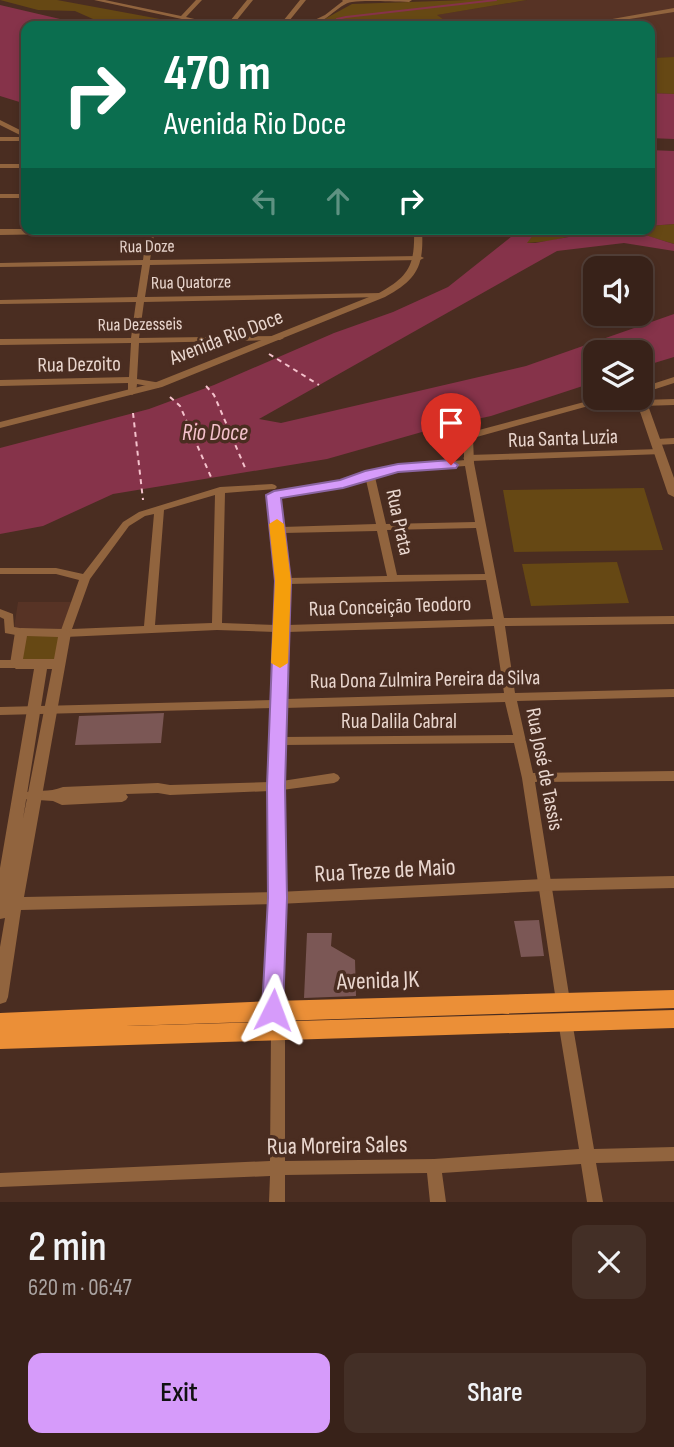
<!DOCTYPE html>
<meta charset="utf-8">
<style>
body{margin:0;font-family:"Sofia Sans Condensed",sans-serif;background:#432f26;color:#f1f3f6;height:100vh;display:flex;flex-direction:column;font-size:26px;white-space:nowrap}
*{box-sizing:border-box;margin:0}
p{font-size:23px;color:#aba4a2}
.icon{flex:none;width:38px;height:38px;fill:none;stroke:currentColor;stroke-width:2;stroke-linecap:round;stroke-linejoin:round}
.map{position:relative;height:1202px;overflow:hidden}
.sheet{display:flex;flex-direction:column;background:#382219;flex:1}
.sheet>*{flex:none}
.guide{position:absolute;left:21px;top:21px;width:634px;height:214px;border-radius:14px;box-shadow:0 4px 10px #0003,0 0 0 2px #523f38;background:#0b6e4f;color:#fff;overflow:hidden}
.buttons{position:absolute;left:583px;top:256px;display:grid;gap:14px}
.buttons a{display:grid;place-items:center;width:70px;height:70px;border-radius:14px;background:#382219;box-shadow:0 4px 10px #0003,0 0 0 2px #523f38;font-size:35px}
.pin{position:absolute;display:grid;place-items:center;width:60px;height:60px;color:#fff;margin:-72px -30px;border-radius:50% 50% 50% 0;rotate:-45deg;box-shadow:0 0 7px #0007}
.pin .icon{rotate:45deg}
.me{position:absolute;width:77px;margin:-38px;rotate:3deg;stroke-linejoin:round;filter:drop-shadow(0 0 5px #0008)}
.turn{display:flex;align-items:center;gap:24px;height:147px;padding:0 28px;font-size:32px}
.turn .icon{width:91px;height:91px;stroke-width:2.5}
.turn b{display:block;font-size:49px;line-height:60px}
.lanes{display:flex;align-items:center;height:66px;padding:0 28px;background:#0003;justify-content:center;gap:35px;direction:ltr}
.lanes .off{opacity:.35}
.round{display:grid;place-items:center;flex:none;width:74px;height:74px;border-radius:14px;background:#432f26}
.head{display:flex;align-items:center;justify-content:space-between;height:119px;padding:0 28px}
h1{font-size:42px;font-weight:600;line-height:52px}
.primary-button{display:flex;gap:14px;margin-top:auto;padding:14px 28px}
.primary-button a{flex:1;height:80px;border-radius:14px;background:#d69bfa;color:#111;font-size:28px;font-weight:600;line-height:80px;text-align:center}
.primary-button a+a{background:#432f26;color:#f1f3f6}
.map>svg:first-child{display:block}
.built{fill:#573325}
.green{fill:#664814}
.water{fill:#86334a}
.lines{fill:none;stroke-linecap:round;stroke-linejoin:round}
.stream{stroke:#86334a;stroke-width:2}
.ferry{stroke:#f4c2cc;stroke-width:2;stroke-dasharray:5 4.5;stroke-linecap:butt}
.building{fill:#7b5755}
.minor{fill:#91643e;fill-rule:evenodd}
.tertiary{fill:#91643e;fill-rule:evenodd}
.primary{fill:#eb8f37;fill-rule:evenodd}
.route{fill:#d69bfa;stroke:#8b65a2;stroke-width:2}
.slow{fill:#f59e0b}
.labels{text-anchor:middle;stroke-width:7;stroke-linejoin:round;paint-order:stroke}
.far-street-label{font-size:18px;fill:#e9d6ce;stroke:#4a2d21}
.street-label{font-size:21px;fill:#e9d6ce;stroke:#4a2d21}
.water-label{font-size:23px;font-style:italic;fill:#f4c2cc;stroke:#4a2d21}
.near-street-label{font-size:24px;fill:#e9d6ce;stroke:#4a2d21}
</style>
<div class="map">
<svg width="674" height="1202" viewBox="0 0 674 1202">
<rect width="100%" height="100%" fill="#4a2d21"/>
<path class="built" d="M 527,0 L 674,0 L 674,57 L 649,58 L 649,26 L 453,26 L 436,15 Z
M 18,602 L 73,602 L 64,629 L 14,628 Z"/>
<path class="green" d="M 0,0 L 57,0 L 198,26 L 137,26 L 93,19 L 75,11 L 38,10 Z
M 467,0 L 527,0 L 437,15 L 453,26 L 312,26 L 352,4 Z
M 674,57 L 674,94 L 649,93 L 649,58 Z
M 674,224 L 674,244 L 628,230 L 649,229 L 649,226 Z
M 546,229 L 599,229 L 551,241 L 526,243 L 534,234 Z
M 644,488 L 663,550 L 514,552 L 503,490 Z
M 617,562 L 629,603 L 531,606 L 522,564 Z
M 26,636 L 61,636 L 57,660 L 20,661 Z"/>
<path class="water" d="M 0,5 L 90,26 L 26,26 L 26,104 L 0,96 Z
M 649,93 L 674,94 L 674,139 L 649,138 Z
M 649,150 L 674,151 L 674,224 L 649,226 Z
M 521,229 L 546,229 L 534,234 L 527,243 L 535,243 L 591,233 C 617,220 647,237 674,244 L 674,251 L 624,243 L 557,251 L 259,419 L 281,423 L 526,366 L 674,314 L 674,357 L 641,367 L 640,352 L 595,352 L 595,382 L 491,416 L 436,428 L 327,459 L 113,494 L 43,526 L 0,534 L 0,448 L 149,409 L 214,385 L 334,333 L 393,312 L 448,287 Z"/>
<g class="lines">
<path class="stream" d="M 330,26 L 337,19 L 346,17 L 496,0"/>
<path class="ferry" d="M 269,354 L 319,385
M 206,386 L 214,395 L 246,470
M 170,397 L 180,406 L 211,477
M 133,413 L 143,500"/>
</g>
<path class="building" d="M 164,713 L 161,743 L 75,745 L 79,716 Z
M 539,920 L 544,956 L 521,957 L 514,921 Z
M 307,933 L 332,933 L 331,946 L 355,960 L 356,996 L 304,998 Z"/>
<g class="lines">
<path class="minor" d="M 94,0 L 105,0 L 181,16 L 196,0 L 202,0 L 186,17 L 224,26 L 214,26 Z
M 247,0 L 253,0 L 232,26 L 226,26 Z
M 300,0 L 306,0 L 285,26 L 279,26 Z
M 342,0 L 412,0 L 409,2 C 392,2 368,0 352,2 C 337,4 325,27 302,26 L 325,15 L 343,1 Z
M 674,8 L 674,12 L 604,23 L 601,21 Z
M 0,137 L 26,137 L 26,141 L 0,141 Z
M 0,164 L 26,164 L 26,168 L 0,168 Z
M 0,194 L 26,194 L 26,198 L 0,198 Z
M 147,229 L 155,229 L 150,260 L 420,256 L 424,258 L 420,260 L 150,265 L 145,297 L 382,293 L 386,295 L 382,297 L 144,302 L 139,338 L 280,336 L 284,338 L 280,340 L 139,343 L 137,379 L 161,383 L 162,385 L 158,388 L 137,384 L 136,392 L 132,395 L 128,392 L 128,383 L 0,386 L 0,380 L 129,377 L 131,343 L 0,345 L 0,339 L 131,338 L 136,302 L 0,304 L 0,300 L 137,297 L 142,265 L 0,267 L 0,263 L 143,260 Z
M 674,399 L 674,405 L 642,406 L 638,403 L 642,400 Z
M 674,438 L 674,444 L 657,445 L 652,442 L 657,439 Z
M 659,449 L 662,450 L 664,452 L 662,454 L 471,461 L 474,463 L 504,618 L 674,616 L 674,624 L 505,626 L 515,693 L 674,689 L 674,697 L 517,701 L 533,773 L 674,771 L 674,781 L 535,782 L 570,1001 L 568,1005 L 563,1007 L 558,1005 L 556,1001 L 522,778 L 514,743 L 283,745 L 282,781 L 334,773 L 338,775 L 340,778 L 338,781 L 334,783 L 282,790 L 284,898 L 280,1010 L 278,1014 L 273,1016 L 268,1014 L 266,1010 L 272,898 L 270,791 L 170,795 L 158,793 L 126,794 L 128,797 L 126,800 L 122,802 L 62,805 L 53,801 L 23,799 L 21,796 L 23,793 C 37,789 48,793 63,787 L 158,783 L 170,785 L 270,782 L 273,708 L 0,715 L 0,707 L 273,700 L 276,632 L 217,630 L 65,637 L 60,633 L 79,580 L 56,574 L 0,574 L 0,568 L 56,568 L 83,574 L 123,522 L 139,512 L 220,487 L 272,484 L 275,485 L 277,487 L 275,489 L 225,493 L 222,623 L 276,625 L 278,581 L 269,495 L 271,493 L 342,480 L 365,474 L 367,472 L 398,465 L 466,460 L 463,458 L 468,455 ZM 465,466 L 475,522 L 386,524 L 375,477 L 398,471 ZM 366,480 L 376,524 L 282,527 L 279,498 L 343,486 ZM 215,495 L 212,623 L 155,625 L 164,510 ZM 154,514 L 144,626 L 72,629 L 90,579 L 129,526 L 145,516 ZM 476,528 L 485,574 L 397,575 L 387,530 ZM 377,531 L 387,576 L 288,578 L 283,533 ZM 486,580 L 493,619 L 287,625 L 288,584 ZM 494,626 L 504,693 L 285,699 L 287,632 ZM 505,702 L 513,735 L 283,737 L 284,708 Z
M 0,609 L 13,614 L 14,627 L 25,629 L 26,632 L 25,635 L 21,636 L 5,633 L 4,619 L 0,617 Z
M 0,660 L 16,660 L 22,664 L 16,668 L 0,668 Z
M 565,1015 L 570,1017 L 572,1021 L 594,1149 L 674,1147 L 674,1161 L 596,1163 L 603,1202 L 587,1202 L 581,1164 L 442,1173 L 446,1202 L 430,1202 L 427,1173 L 285,1175 L 285,1202 L 269,1202 L 270,1176 L 0,1187 L 0,1173 L 270,1161 L 271,1030 L 273,1026 L 278,1024 L 283,1026 L 285,1030 L 285,1161 L 434,1159 L 579,1149 L 558,1021 L 560,1017 Z"/>
<path class="tertiary" d="M 0,120 L 26,133 L 26,138 L 0,125 Z
M 0,229 L 173,229 L 169,232 L 0,235 Z
M 414,229 L 422,229 C 424,266 418,279 385,297 L 162,387 L 0,428 L 0,422 L 154,383 L 379,293 C 410,276 415,264 414,229 Z
M 674,377 L 674,383 L 640,394 L 640,388 Z
M 640,394 L 645,397 L 674,478 L 674,497 L 668,494 L 635,397 L 640,397 Z
M 603,397 L 621,397 L 473,438 L 474,463 L 469,466 L 464,463 L 464,434 Z
M 21,628 L 65,629 L 71,633 L 24,897 L 278,892 L 544,879 L 674,876 L 674,888 L 544,891 L 278,904 L 21,910 L 8,997 L 6,1002 L 0,1004 L 0,947 L 5,918 L 0,919 L 0,868 L 34,669 L 16,669 L 10,664 L 15,632 ZM 27,636 L 58,637 L 54,659 L 23,659 ZM 47,669 L 52,669 L 23,819 Z"/>
<path class="primary" d="M 674,990 L 674,1008 L 126,1026 L 674,1010 L 674,1028 L 0,1049 L 0,1013 L 273,1001 Z"/>
</g>
<path class="route" d="M 451,460 L 458,465 L 456,468 L 398,472 L 343,488 L 281,498 L 291,581 L 285,786 L 287,898 L 283,1010 L 280,1016 L 273,1019 L 265,1016 L 262,1010 L 268,898 L 267,786 L 275,581 L 266,495 L 274,491 L 340,480 L 365,471 L 398,464 Z"/>
<path class="slow" d="M 277,519 L 284,524 L 291,581 L 288,663 L 280,668 L 271,663 L 275,581 L 269,524 Z"/>
<g class="labels">
<g class="far-street-label">
<text transform="translate(147 246) rotate(-1)" y="6">Rua Doze</text>
<text transform="translate(191 282) rotate(-1)" y="6">Rua Quatorze</text>
<text transform="translate(140 324) rotate(-1)" y="6">Rua Dezesseis</text>
</g>
<g class="street-label">
<text transform="translate(226 337) rotate(-21)" y="7">Avenida Rio Doce</text>
<text transform="translate(79 364) rotate(-1)" y="7">Rua Dezoito</text>
<text transform="translate(563 438) rotate(-2)" y="7">Rua Santa Luzia</text>
<text transform="translate(400 522) rotate(78)" y="7">Rua Prata</text>
<text transform="translate(390 606) rotate(-2)" y="7">Rua Conceição Teodoro</text>
<text transform="translate(425 679) rotate(-1)" y="7">Rua Dona Zulmira Pereira da Silva</text>
<text x="399" y="728">Rua Dalila Cabral</text>
<text transform="translate(545 769) rotate(79)" y="7">Rua José de Tassis</text>
</g>
<g class="water-label">
<text x="215" y="440">Rio Doce</text>
</g>
<g class="near-street-label">
<text transform="translate(385 870) rotate(-3)" y="8">Rua Treze de Maio</text>
<text transform="translate(378 980) rotate(-2)" y="8">Avenida JK</text>
<text transform="translate(337 1145) rotate(-1)" y="8">Rua Moreira Sales</text>
</g>
</g>
</svg>
<div class="buttons">
<a><svg class="icon" aria-label="sound" viewBox="0 0 24 24"><path d="M4 9h4l5-4v14l-5-4H4zM17 9q2 3 0 6"/></svg></a>
<a><svg class="icon" aria-label="layers" viewBox="0 0 24 24"><path d="M12 4l9 5-9 5-9-5zM3 14l9 5 9-5"/></svg></a>
</div>
<div class="pin" style="left:451px;top:465px;background:#d93025"><svg class="icon" aria-label="arrive" viewBox="0 0 24 24"><path d="M6 21V4h12l-3 4 3 4H6"/></svg></div>
<svg class="me" style="left:273px;top:1010px" viewBox="-20 -20 40 40"><path d="M0-17L14 15 0 8-14 15z" fill="#d69bfa" stroke="#fff" stroke-width="4"/></svg>
<div class="guide">
<div class="turn"><svg class="icon" aria-label="right" viewBox="0 0 24 24"><path d="M7 20v-9h11M14 6l5 5-5 5"/></svg><div><b>470 m</b>Avenida Rio Doce</div></div>
<div class="lanes"><svg class="icon off" aria-label="left" viewBox="0 0 24 24"><path d="M17 20v-9H6M10 6l-5 5 5 5"/></svg><svg class="icon off" aria-label="ahead" viewBox="0 0 24 24"><path d="M12 20V5M6 11l6-6 6 6"/></svg><svg class="icon" aria-label="right" viewBox="0 0 24 24"><path d="M7 20v-9h11M14 6l5 5-5 5"/></svg></div>
</div>
</div>
<section class="sheet">
<div class="head"><div><h1>2 min</h1><p>620 m · 06:47</p></div><a class="round"><svg class="icon" aria-label="close" viewBox="0 0 24 24"><path d="M6 6l12 12M18 6L6 18"/></svg></a></div>
<div class="primary-button"><a>Exit</a><a>Share</a></div>
</section>
